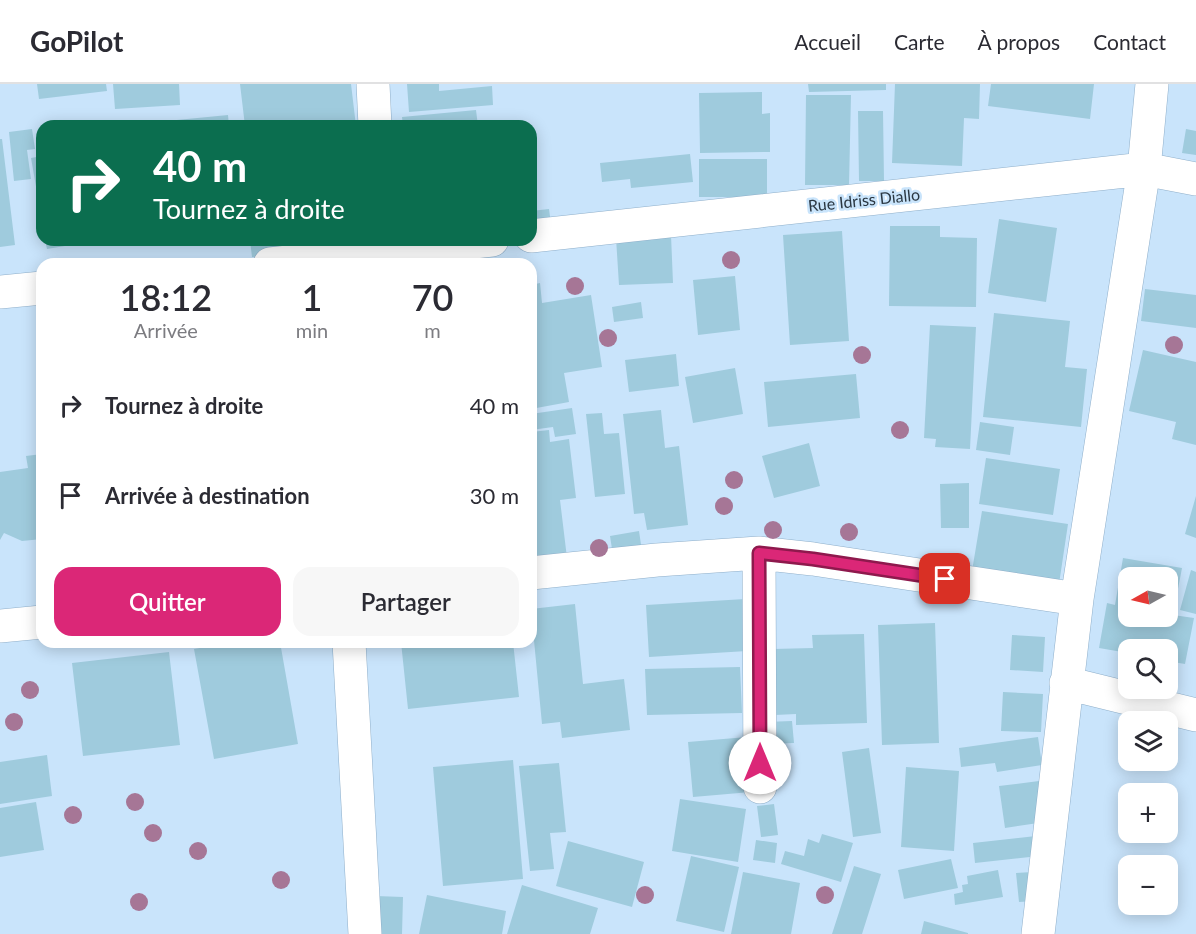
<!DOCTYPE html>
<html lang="fr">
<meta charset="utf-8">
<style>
body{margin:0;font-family:Lato,sans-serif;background:#f7f7f7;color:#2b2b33;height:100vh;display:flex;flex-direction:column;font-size:22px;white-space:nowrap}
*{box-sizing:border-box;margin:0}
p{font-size:20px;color:#7c7c81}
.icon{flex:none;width:33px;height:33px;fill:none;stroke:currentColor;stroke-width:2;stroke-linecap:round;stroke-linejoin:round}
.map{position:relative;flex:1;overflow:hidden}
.panel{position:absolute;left:36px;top:174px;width:501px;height:390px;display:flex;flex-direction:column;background:#fff;border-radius:18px;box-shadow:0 3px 15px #0003}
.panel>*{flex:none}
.banner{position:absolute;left:36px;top:36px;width:501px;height:126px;border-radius:18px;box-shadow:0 3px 15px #0003;background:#0b6e4f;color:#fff;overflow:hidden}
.needle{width:39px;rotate:262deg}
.buttons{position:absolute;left:1118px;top:483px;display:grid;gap:12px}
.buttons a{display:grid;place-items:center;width:60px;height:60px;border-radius:12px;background:#fff;box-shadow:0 3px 15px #0003;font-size:30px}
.pin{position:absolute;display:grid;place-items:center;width:51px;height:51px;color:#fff;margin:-26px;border-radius:12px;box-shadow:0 3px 9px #0006}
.me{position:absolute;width:66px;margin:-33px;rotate:0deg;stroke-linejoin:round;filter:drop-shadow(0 0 4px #0008)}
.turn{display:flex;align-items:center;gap:21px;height:126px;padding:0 18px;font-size:27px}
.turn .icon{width:78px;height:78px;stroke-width:2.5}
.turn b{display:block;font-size:42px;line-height:51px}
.eta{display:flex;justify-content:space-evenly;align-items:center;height:102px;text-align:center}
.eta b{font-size:36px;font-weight:600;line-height:42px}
.primary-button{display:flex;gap:12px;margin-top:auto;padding:12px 18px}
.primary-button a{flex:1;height:69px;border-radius:18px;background:#db2777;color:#fff;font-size:24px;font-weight:600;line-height:69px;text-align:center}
.primary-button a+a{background:#f7f7f7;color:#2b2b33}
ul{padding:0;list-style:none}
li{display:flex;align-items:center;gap:18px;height:90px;padding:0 18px}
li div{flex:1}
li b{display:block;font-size:22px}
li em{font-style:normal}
header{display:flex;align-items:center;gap:36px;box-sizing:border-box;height:84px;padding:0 30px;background:#fff;border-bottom:2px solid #e1e1e2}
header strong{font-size:28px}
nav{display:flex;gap:33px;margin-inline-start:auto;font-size:21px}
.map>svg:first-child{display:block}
.building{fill:#9fcbdd;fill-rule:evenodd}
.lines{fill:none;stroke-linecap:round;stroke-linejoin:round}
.minor-casing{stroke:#8fafca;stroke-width:34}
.minor{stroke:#fff;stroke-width:33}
.tree{fill:#a67696}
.route-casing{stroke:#8e194d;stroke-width:15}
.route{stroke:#db2777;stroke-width:10}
.labels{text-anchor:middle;stroke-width:5;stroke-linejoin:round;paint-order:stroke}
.street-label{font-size:16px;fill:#2a3742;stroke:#c9e4fb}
</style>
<header>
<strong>GoPilot</strong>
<nav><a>Accueil</a><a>Carte</a><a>À propos</a><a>Contact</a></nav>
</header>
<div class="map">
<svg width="1196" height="850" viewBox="0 0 1196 850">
<rect width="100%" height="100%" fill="#c9e4fb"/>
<path class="building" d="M 37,0 L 106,0 L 107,7 L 39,15 Z
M 113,0 L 179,0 L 180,21 L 115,25 Z
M 240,0 L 351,0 L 356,42 L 245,42 Z
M 407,0 L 439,0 L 439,7 L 492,2 L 493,21 L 409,28 Z
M 808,0 L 886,0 L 886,6 L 809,8 Z
M 895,0 L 980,0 L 979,35 L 964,34 L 962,82 L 892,79 Z
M 991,0 L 1094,0 L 1090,35 L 988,22 Z
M 762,8 L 762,30 L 770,29 L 770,68 L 700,69 L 699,9 Z
M 806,11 L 851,11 L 849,101 L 805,101 Z
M 476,26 L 478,42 L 403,42 L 402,33 Z
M 858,27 L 883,27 L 884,97 L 859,97 Z
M 228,31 L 229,42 L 136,42 L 136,40 Z
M 32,45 L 35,65 L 27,66 L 31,95 L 14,97 L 9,48 Z
M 1186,45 L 1196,47 L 1196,71 L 1182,69 Z
M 0,55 L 2,55 L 15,161 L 0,163 Z
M 690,70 L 693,98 L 631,104 L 630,95 L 602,98 L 600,79 Z
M 42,72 L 42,131 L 41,131 L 31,74 Z
M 699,75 L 767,75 L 767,113 L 699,113 Z
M 549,125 L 552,148 L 531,151 L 531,127 Z
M 999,135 L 1057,144 L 1046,218 L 988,209 Z
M 890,142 L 940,142 L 940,153 L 977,154 L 976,223 L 889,222 Z
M 842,147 L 849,257 L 790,261 L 783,151 Z
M 671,151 L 673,199 L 619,201 L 616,154 Z
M 45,156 L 94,156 L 95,157 L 47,165 Z
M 250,156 L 305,156 L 306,168 L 252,173 Z
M 735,192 L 740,246 L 698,251 L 693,196 Z
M 540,199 L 542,219 L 591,211 L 602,283 L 564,289 L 569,318 L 531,325 L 531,201 Z
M 1145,205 L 1196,211 L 1196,244 L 1141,237 Z
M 641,218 L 643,234 L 614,238 L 612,223 Z
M 994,229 L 1070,237 L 1065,283 L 1087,285 L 1081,343 L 983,333 Z
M 930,241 L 976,243 L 970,365 L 935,363 L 936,355 L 924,354 Z
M 1143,266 L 1196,278 L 1196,361 L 1172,355 L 1176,338 L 1129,327 Z
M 676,270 L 679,302 L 629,308 L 625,276 Z
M 735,284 L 743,330 L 693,339 L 685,293 Z
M 856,290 L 860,334 L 768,343 L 764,298 Z
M 572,324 L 576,350 L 555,353 L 553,343 L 531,346 L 531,330 Z
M 661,326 L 665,364 L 679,362 L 688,441 L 647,446 L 644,429 L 634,430 L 623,330 Z
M 602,329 L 604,350 L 619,349 L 625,410 L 595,413 L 586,330 Z
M 980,338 L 1014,343 L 1010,371 L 976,366 Z
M 549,346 L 550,358 L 569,355 L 576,414 L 560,416 L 567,474 L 531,478 L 531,348 Z
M 809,359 L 820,402 L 774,414 L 762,372 Z
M 42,370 L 42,455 L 22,457 L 4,449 L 0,456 L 0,388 L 28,384 L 26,372 Z
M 986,374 L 1060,385 L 1053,431 L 979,420 Z
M 969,399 L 969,444 L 941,444 L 940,400 Z
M 1196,412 L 1196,454 L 1185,450 Z
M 982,427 L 1068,440 L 1059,500 L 972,487 Z
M 639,447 L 643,474 L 614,478 L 610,452 Z
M 1123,474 L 1182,484 L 1173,531 L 1194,534 L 1185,580 L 1167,577 L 1167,566 L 1128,566 L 1128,569 L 1099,564 L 1107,519 L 1115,521 ZM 1128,494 L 1167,494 L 1167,532 L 1128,532 Z
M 1191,486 L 1196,488 L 1196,530 L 1180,526 Z
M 745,515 L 747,567 L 649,573 L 646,521 Z
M 575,520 L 583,600 L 624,595 L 630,646 L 562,654 L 560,638 L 542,640 L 531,525 Z
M 935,539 L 939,659 L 882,661 L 878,541 Z
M 864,550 L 867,639 L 796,641 L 796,630 L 775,631 L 773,565 L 813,564 L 812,551 Z
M 1012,551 L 1045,553 L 1043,588 L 1010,586 Z
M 234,558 L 280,558 L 298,660 L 214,675 L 194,565 Z
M 401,558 L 513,558 L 519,613 L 408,625 Z
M 169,568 L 180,661 L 83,672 L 72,579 Z
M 740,583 L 742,629 L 647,631 L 645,585 Z
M 1003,608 L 1043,610 L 1041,648 L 1001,647 Z
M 792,637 L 794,659 L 766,660 L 765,638 Z
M 747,653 L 751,708 L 693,713 L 688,658 Z
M 1038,653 L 1042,681 L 997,688 L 995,679 L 961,683 L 959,664 Z
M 869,664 L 881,749 L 853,753 L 842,668 Z
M 47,671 L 52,712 L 0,720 L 0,678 Z
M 513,676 L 523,795 L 443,802 L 433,683 Z
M 559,679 L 566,748 L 550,749 L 554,785 L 530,787 L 519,682 Z
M 906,683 L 959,687 L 954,767 L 901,763 Z
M 1039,697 L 1045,738 L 1005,744 L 999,702 Z
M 680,715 L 746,725 L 738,778 L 672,767 Z
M 36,718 L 44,766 L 0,773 L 0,724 Z
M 774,720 L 778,751 L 761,753 L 757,722 Z
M 822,750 L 853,759 L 841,798 L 781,780 L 785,767 L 804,772 L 808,755 L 819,759 Z
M 1036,752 L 1039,772 L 975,779 L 973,759 Z
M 756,756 L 777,759 L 775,779 L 753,776 Z
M 568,757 L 644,778 L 632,823 L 556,802 Z
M 691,772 L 739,783 L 724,848 L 676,837 Z
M 951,775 L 958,804 L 904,815 L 898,786 Z
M 854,782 L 881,790 L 862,850 L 832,850 Z
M 998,786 L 1003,813 L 955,821 L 954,810 L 963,808 L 962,801 L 968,800 L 967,792 Z
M 743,788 L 800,799 L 791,850 L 731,850 Z
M 1032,788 L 1035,817 L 1019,818 L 1016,789 Z
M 522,801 L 598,824 L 590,850 L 507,850 Z
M 427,811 L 506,827 L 502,850 L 419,850 Z
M 376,812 L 403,813 L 402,850 L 374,850 Z
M 924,837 L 968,849 L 968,850 L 921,850 Z"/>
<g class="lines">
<defs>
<path id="minor" d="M 373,0 L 375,42
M 531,152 L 1144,85 L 1196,95
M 270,180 L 492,156
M 0,208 L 42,204
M 759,469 L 760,703
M 531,489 L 657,476 L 759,469 L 813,475 L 1077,515
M 0,542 L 42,538
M 349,558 L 365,850
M 1066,599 L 1196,631
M 1038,850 L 1077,515 L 1144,85 L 1152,0"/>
</defs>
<use href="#minor" class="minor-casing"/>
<use href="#minor" class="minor"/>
</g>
<g class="tree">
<circle cx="731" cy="176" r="9"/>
<circle cx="575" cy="202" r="9"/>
<circle cx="608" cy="254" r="9"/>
<circle cx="1174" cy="261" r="9"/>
<circle cx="862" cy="271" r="9"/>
<circle cx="900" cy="346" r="9"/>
<circle cx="734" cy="396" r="9"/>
<circle cx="724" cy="422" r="9"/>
<circle cx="773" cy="446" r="9"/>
<circle cx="849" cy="448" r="9"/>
<circle cx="599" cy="464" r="9"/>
<circle cx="30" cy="606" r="9"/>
<circle cx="14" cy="638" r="9"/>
<circle cx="135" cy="718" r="9"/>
<circle cx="73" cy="731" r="9"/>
<circle cx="153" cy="749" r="9"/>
<circle cx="198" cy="767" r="9"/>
<circle cx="281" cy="796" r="9"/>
<circle cx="645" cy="811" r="9"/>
<circle cx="825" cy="811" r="9"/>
<circle cx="139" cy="818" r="9"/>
</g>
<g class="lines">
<defs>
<path id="route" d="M 760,679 L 759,469 L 813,475 L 945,495"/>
</defs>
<use href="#route" class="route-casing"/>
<use href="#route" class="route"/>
</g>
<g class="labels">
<g class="street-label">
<text transform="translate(864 116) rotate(-6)" y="6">Rue Idriss Diallo</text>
</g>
</g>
</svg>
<div class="buttons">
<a><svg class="needle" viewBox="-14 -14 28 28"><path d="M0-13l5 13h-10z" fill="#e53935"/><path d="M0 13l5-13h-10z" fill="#7c7c81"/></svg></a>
<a><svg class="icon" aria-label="search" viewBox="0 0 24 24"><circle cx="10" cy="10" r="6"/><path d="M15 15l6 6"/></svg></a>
<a><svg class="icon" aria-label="layers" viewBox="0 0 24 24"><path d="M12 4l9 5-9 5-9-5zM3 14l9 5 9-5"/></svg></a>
<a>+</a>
<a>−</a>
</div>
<div class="pin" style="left:945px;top:495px;background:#d93025"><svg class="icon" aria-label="arrive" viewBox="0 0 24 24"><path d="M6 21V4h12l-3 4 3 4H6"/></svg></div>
<svg class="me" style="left:760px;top:679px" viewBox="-20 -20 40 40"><circle r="19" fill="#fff"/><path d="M0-13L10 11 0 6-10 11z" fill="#db2777"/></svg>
<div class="banner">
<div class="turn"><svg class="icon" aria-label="right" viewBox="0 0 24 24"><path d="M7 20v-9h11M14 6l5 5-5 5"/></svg><div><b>40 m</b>Tournez à droite</div></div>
</div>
<section class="panel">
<div class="eta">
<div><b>18:12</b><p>Arrivée</p></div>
<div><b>1</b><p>min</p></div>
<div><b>70</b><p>m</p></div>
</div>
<ul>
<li><svg class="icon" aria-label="right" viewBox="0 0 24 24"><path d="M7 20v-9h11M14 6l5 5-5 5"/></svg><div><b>Tournez à droite</b></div><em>40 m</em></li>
<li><svg class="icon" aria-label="arrive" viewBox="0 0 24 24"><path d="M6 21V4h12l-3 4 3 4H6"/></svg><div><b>Arrivée à destination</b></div><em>30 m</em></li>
</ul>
<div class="primary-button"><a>Quitter</a><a>Partager</a></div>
</section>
</div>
